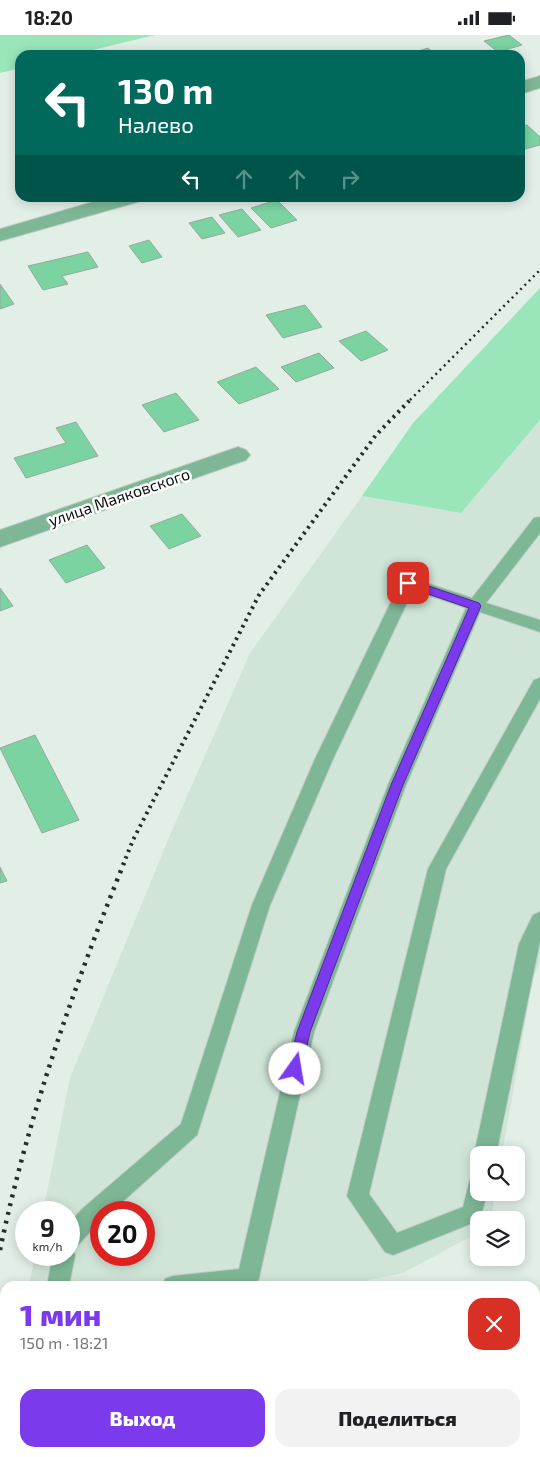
<!DOCTYPE html>
<html lang="ru">
<meta charset="utf-8">
<style>
body{margin:0;font-family:"Exo 2",sans-serif;background:#f2f2f2;color:#202124;height:100vh;display:flex;flex-direction:column;font-size:19px;white-space:nowrap}
*{box-sizing:border-box;margin:0}
p{font-size:16px;color:#757577}
.icon{flex:none;width:28px;height:28px;fill:none;stroke:currentColor;stroke-width:2;stroke-linecap:round;stroke-linejoin:round}
.map{position:relative;flex:1;overflow:hidden}
.details{position:absolute;left:0px;top:1246px;width:540px;height:176px;display:flex;flex-direction:column;background:#fff;border-radius:15px 15px 0 0;box-shadow:0 2px 12px #0003}
.details>*{flex:none}
.top-card{position:absolute;left:15px;top:15px;width:510px;height:152px;border-radius:15px;box-shadow:0 2px 12px #0003;background:#00695c;color:#fff;overflow:hidden}
.buttons{position:absolute;left:470px;top:1111px;display:grid;gap:10px}
.buttons a{display:grid;place-items:center;width:55px;height:55px;border-radius:10px;background:#fff;box-shadow:0 2px 12px #0003;font-size:25px}
.speed{position:absolute;left:15px;top:1166px;display:flex;gap:10px;font-size:25px;font-weight:700;text-align:center}
.speed>*{display:grid;place-content:center;width:65px;height:65px;border-radius:50%;background:#fff;box-shadow:0 2px 12px #0003;line-height:1}
.speed small{font-size:12px;font-weight:400}
.speed .limit{border:8px solid #d22;background:#fff;color:#111}
.pin{position:absolute;display:grid;place-items:center;width:42px;height:42px;color:#fff;margin:-21px;border-radius:10px;box-shadow:0 2px 8px #0006}
.me{position:absolute;width:55px;margin:-28px;rotate:13deg;stroke-linejoin:round;filter:drop-shadow(0 0 4px #0008)}
.turn{display:flex;align-items:center;gap:18px;height:105px;padding:0 20px;font-size:22px}
.turn .icon{width:65px;height:65px;stroke-width:2.5}
.turn b{display:block;font-size:35px;line-height:42px}
.lanes{display:flex;align-items:center;height:48px;padding:0 20px;background:#0003;justify-content:center;gap:25px;direction:ltr}
.lanes .off{opacity:.35}
.round{display:grid;place-items:center;flex:none;width:52px;height:52px;border-radius:15px;background:#f2f2f2}
.overview{display:flex;align-items:center;justify-content:space-between;height:85px;padding:0 20px}
h1{font-size:30px;font-weight:800;line-height:38px;color:#7c3aed}
.primary-button{display:flex;gap:10px;margin-top:auto;padding:10px 20px}
.primary-button a{flex:1;height:58px;border-radius:15px;background:#7c3aed;color:#fff;font-size:20px;font-weight:800;line-height:58px;text-align:center}
.primary-button a+a{background:#f2f2f2;color:#202124}
.status{display:flex;justify-content:space-between;align-items:center;height:35px;padding:0 25px;background:#fff;direction:ltr}
.status svg{height:14px;fill:currentColor}
.map>svg:first-child{display:block}
.built{fill:#d0e5d8;fill-rule:evenodd}
.green{fill:#9ae6ba}
.building{fill:#7bd3a2;stroke:#9aa79e}
.lines{fill:none;stroke-linecap:round;stroke-linejoin:round}
.lane-casing{stroke:#c0cbc4;stroke-width:2}
.street-casing{stroke:#c0cbc4;stroke-width:2}
.lane{fill:#7eb796;fill-rule:evenodd}
.street{fill:#7eb796;fill-rule:evenodd}
.rail-far2{stroke:#272c29;stroke-width:2.5;stroke-dasharray:2 4;stroke-linecap:butt}
.rail-far1{stroke:#272c29;stroke-width:4;stroke-dasharray:2.5 4.5;stroke-linecap:butt}
.rail{stroke:#272c29;stroke-width:4.5;stroke-dasharray:3 6;stroke-linecap:butt}
.route{fill:#7c3aed;stroke:#51269a}
.labels{text-anchor:middle;stroke-width:5;stroke-linejoin:round;paint-order:stroke}
.street-label{font-size:16px;fill:#0d110e;stroke:#fff}
</style>
<div class="status"><b>18:20</b><svg viewBox="0 0 49 12"><path d="M0 12V9h3v3zM5 12V6h3v6zM10 12V3h3v9zM15 12V0h3v12zM26 1h20v11H26zM47 4h2v5h-2z"/></svg></div>
<div class="map">
<svg width="540" height="1422" viewBox="0 0 540 1422">
<rect width="100%" height="100%" fill="#e2efe7"/>
<path class="built" d="M 540,385 L 540,927 L 533,943 L 502,1120 L 479,1120 L 479,1158 L 495,1158 L 491,1185 L 479,1185 L 479,1197 L 403,1238 L 341,1251 L 29,1251 L 35,1220 L 69,1220 L 69,1178 L 43,1177 L 70,1043 L 170,800 L 250,618 L 362,461 L 461,478 ZM 101,1178 L 144,1178 L 144,1220 L 101,1220 Z"/>
<path class="green" d="M 0,0 L 155,0 L 72,20 L 20,20 L 20,33 L 0,38 Z
M 540,253 L 540,385 L 461,478 L 362,461 L 413,388 Z"/>
<path class="building" d="M 509,0 L 522,10 L 498,17 L 484,6 Z
M 428,13 L 436,20 L 405,20 Z
M 527,90 L 540,102 L 540,110 L 525,114 L 520,110 L 520,92 Z
M 277,165 L 297,185 L 271,193 L 251,173 Z
M 242,174 L 261,195 L 238,202 L 219,180 Z
M 212,182 L 225,198 L 202,204 L 189,188 Z
M 149,205 L 162,222 L 142,228 L 129,211 Z
M 88,217 L 98,232 L 62,241 L 68,249 L 43,255 L 28,231 Z
M 0,249 L 14,269 L 0,274 Z
M 305,270 L 322,292 L 283,303 L 266,280 Z
M 366,296 L 388,315 L 361,326 L 339,306 Z
M 319,318 L 334,333 L 296,347 L 281,332 Z
M 256,332 L 279,354 L 239,369 L 217,347 Z
M 176,358 L 199,385 L 164,397 L 142,370 Z
M 76,387 L 98,421 L 26,443 L 14,423 L 66,408 L 56,393 Z
M 182,479 L 201,501 L 169,514 L 150,491 Z
M 87,510 L 105,533 L 66,548 L 49,525 Z
M 0,553 L 13,571 L 0,576 Z
M 35,700 L 79,785 L 42,798 L 0,713 Z
M 0,832 L 7,846 L 0,848 Z
M 370,1418 L 444,1418 L 446,1422 L 372,1422 Z"/>
<g class="lines">
<defs>
<path id="lane" d="M 540,482 L 540,498 L 486,568 L 540,585 L 540,597 L 480,577 L 406,750 L 314,997 L 259,1243 L 256,1250 L 162,1251 L 165,1244 L 173,1241 L 239,1234 L 294,997 L 388,750 L 466,573 L 413,555 L 333,724 L 270,870 L 197,1100 L 110,1178 L 101,1178 L 101,1185 L 77,1211 L 72,1213 L 75,1220 L 69,1251 L 47,1251 L 53,1220 L 69,1220 L 69,1189 L 82,1174 L 181,1089 L 252,870 L 315,724 L 402,544 L 408,542 L 472,563 L 534,483 Z
M 540,643 L 540,664 L 446,834 L 369,1159 L 397,1198 L 463,1172 L 471,1141 L 479,1138 L 479,1158 L 487,1158 L 480,1185 L 393,1220 L 385,1217 L 347,1161 L 428,834 L 534,645 Z
M 540,877 L 540,906 L 496,1120 L 479,1120 L 479,1127 L 474,1120 L 519,909 L 533,880 Z
M 9,1418 L 33,1418 L 32,1422 L 8,1422 Z"/>
<path id="street" d="M 540,41 L 540,53 L 520,59 L 520,47 Z
M 110,162 L 144,162 L 141,166 L 0,206 L 0,194 Z
M 238,412 L 246,415 L 250,420 L 246,425 L 0,512 L 0,495 Z"/>
</defs>
<use href="#lane" class="lane-casing"/>
<use href="#street" class="street-casing"/>
<use href="#lane" class="lane"/>
<use href="#street" class="street"/>
<path class="rail-far2" d="M 410,365 L 540,235"/>
<path class="rail-far1" d="M 123,830 L 133,805 L 259,560 L 376,400 L 411,364"/>
<path class="rail" d="M 0,1215 C 28,1082 73,954 124,828"/>
</g>
<path class="route" d="M 408,544 L 479,568 L 481,571 L 403,750 L 310,997 L 302,1034 L 300,1039 L 295,1040 L 290,1039 L 288,1034 L 297,997 L 391,750 L 469,573 L 405,551 L 403,548 L 405,545 Z"/>
<g class="labels">
<g class="street-label">
<text transform="translate(119 462) rotate(-19)" y="6">улица Маяковского</text>
</g>
</g>
</svg>
<div class="buttons">
<a><svg class="icon" aria-label="search" viewBox="0 0 24 24"><circle cx="10" cy="10" r="6"/><path d="M15 15l6 6"/></svg></a>
<a><svg class="icon" aria-label="layers" viewBox="0 0 24 24"><path d="M12 4l9 5-9 5-9-5zM3 14l9 5 9-5"/></svg></a>
</div>
<div class="speed"><div>9<small>km/h</small></div><div class="limit">20</div></div>
<div class="pin" style="left:408px;top:548px;background:#d93025"><svg class="icon" aria-label="arrive" viewBox="0 0 24 24"><path d="M6 21V4h12l-3 4 3 4H6"/></svg></div>
<svg class="me" style="left:295px;top:1034px" viewBox="-20 -20 40 40"><circle r="19" fill="#fff"/><path d="M0-13L10 11 0 6-10 11z" fill="#7c3aed"/></svg>
<div class="top-card">
<div class="turn"><svg class="icon" aria-label="left" viewBox="0 0 24 24"><path d="M17 20v-9H6M10 6l-5 5 5 5"/></svg><div><b>130 m</b>Налево</div></div>
<div class="lanes"><svg class="icon" aria-label="left" viewBox="0 0 24 24"><path d="M17 20v-9H6M10 6l-5 5 5 5"/></svg><svg class="icon off" aria-label="ahead" viewBox="0 0 24 24"><path d="M12 20V5M6 11l6-6 6 6"/></svg><svg class="icon off" aria-label="ahead" viewBox="0 0 24 24"><path d="M12 20V5M6 11l6-6 6 6"/></svg><svg class="icon off" aria-label="right" viewBox="0 0 24 24"><path d="M7 20v-9h11M14 6l5 5-5 5"/></svg></div>
</div>
<section class="details">
<div class="overview"><div><h1>1 мин</h1><p>150 m · 18:21</p></div><a class="round" style="background:#d93025;color:#fff"><svg class="icon" aria-label="close" viewBox="0 0 24 24"><path d="M6 6l12 12M18 6L6 18"/></svg></a></div>
<div class="primary-button"><a>Выход</a><a>Поделиться</a></div>
</section>
</div>
